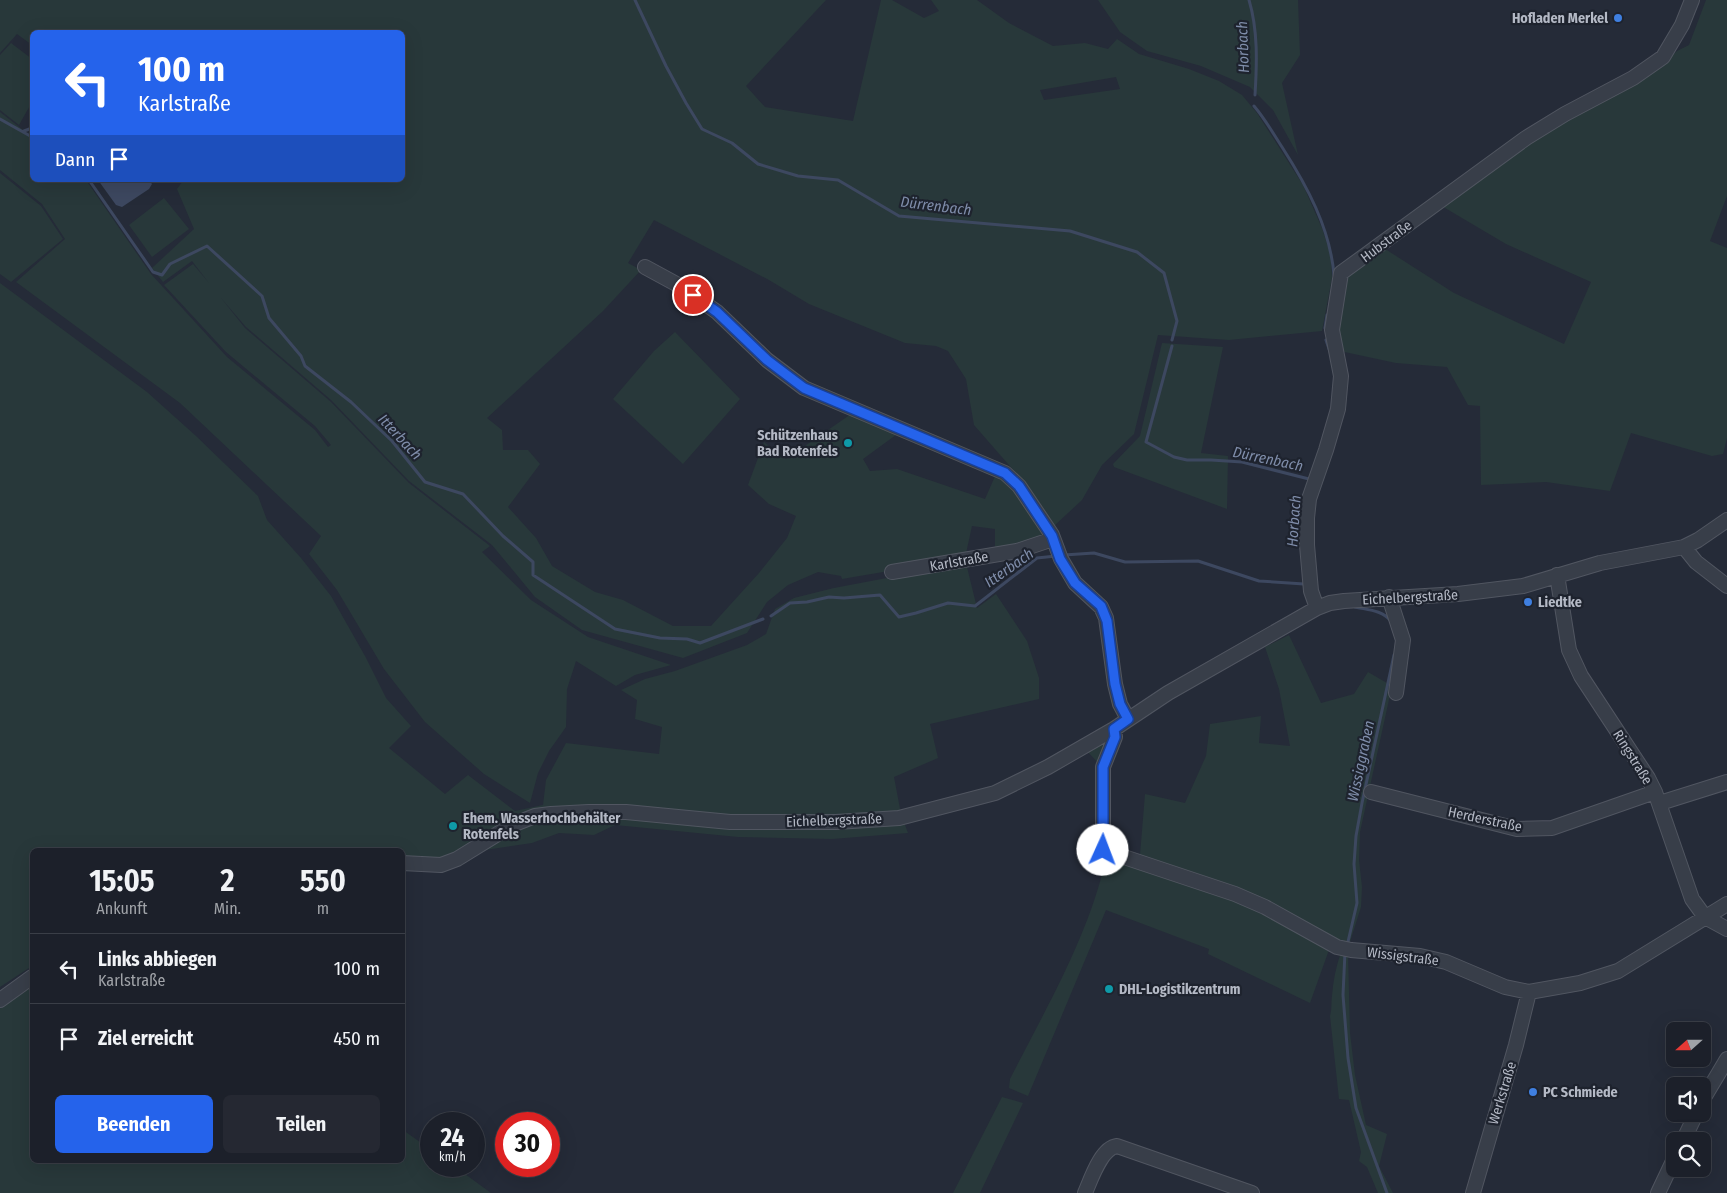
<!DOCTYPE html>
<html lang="de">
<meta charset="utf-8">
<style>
body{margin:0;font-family:"Fira Sans Condensed",sans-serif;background:#252832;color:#f1f3f6;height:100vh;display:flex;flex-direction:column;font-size:19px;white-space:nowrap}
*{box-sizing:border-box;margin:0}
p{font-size:16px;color:#a0a3a8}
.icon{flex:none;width:28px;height:28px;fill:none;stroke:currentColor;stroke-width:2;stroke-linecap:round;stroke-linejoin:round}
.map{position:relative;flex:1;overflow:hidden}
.sheet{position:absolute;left:30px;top:848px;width:375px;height:315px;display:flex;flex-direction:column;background:#1c202a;border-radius:8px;box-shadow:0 5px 20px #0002,0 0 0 1px #3a3e47}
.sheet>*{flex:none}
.top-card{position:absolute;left:30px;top:30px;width:375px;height:152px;border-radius:8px;box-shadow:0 5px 20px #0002,0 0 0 1px #3a3e47;background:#2563eb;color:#fff;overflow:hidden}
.needle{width:32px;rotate:249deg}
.fabs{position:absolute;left:1666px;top:1022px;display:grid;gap:10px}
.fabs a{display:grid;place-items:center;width:45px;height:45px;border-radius:8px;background:#1c202a;box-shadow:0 5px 20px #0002,0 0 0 1px #3a3e47;font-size:25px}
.speed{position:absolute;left:420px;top:1112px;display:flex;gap:10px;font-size:25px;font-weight:700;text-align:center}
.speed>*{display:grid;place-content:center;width:65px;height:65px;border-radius:50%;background:#1c202a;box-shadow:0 5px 20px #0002,0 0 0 1px #3a3e47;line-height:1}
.speed small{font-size:12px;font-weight:400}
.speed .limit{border:8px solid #d22;background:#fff;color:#111}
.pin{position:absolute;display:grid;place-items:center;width:42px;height:42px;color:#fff;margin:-21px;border:2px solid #fff;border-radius:50%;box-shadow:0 1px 5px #0007}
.me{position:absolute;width:55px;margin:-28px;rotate:2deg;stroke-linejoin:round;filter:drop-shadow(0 0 4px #0008)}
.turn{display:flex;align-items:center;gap:18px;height:105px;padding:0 25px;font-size:22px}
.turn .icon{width:65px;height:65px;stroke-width:2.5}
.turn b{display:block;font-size:35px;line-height:42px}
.then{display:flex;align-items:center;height:48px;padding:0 25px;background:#0003;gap:10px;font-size:19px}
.eta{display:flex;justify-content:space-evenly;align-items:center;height:85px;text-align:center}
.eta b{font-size:30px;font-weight:700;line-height:35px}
.cta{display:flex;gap:10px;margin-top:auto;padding:10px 25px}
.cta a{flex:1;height:58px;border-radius:8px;background:#2563eb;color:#fff;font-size:20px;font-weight:700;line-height:58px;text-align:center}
.cta a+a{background:#252832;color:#f1f3f6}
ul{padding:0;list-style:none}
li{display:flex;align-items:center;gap:15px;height:70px;padding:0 25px;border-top:1px solid #3a3e47}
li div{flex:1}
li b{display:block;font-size:19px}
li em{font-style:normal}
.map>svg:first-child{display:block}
.green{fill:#28383a;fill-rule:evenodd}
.water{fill:#3d4860}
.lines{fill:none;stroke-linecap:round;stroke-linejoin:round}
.stream{stroke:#3d4860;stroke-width:3}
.minor-casing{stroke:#515661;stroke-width:16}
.minor{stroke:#383e49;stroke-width:14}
.route-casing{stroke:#184099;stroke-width:12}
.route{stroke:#2563eb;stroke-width:9}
.shop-dot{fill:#3f7fe0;stroke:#1e232e;stroke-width:2}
.culture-dot{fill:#0f9aa8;stroke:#1e232e;stroke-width:2}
.labels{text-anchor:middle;stroke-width:4.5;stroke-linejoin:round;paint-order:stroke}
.poi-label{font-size:14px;font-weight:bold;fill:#b4b9c5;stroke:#1e232e;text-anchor:start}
.street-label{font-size:14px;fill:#b4b9c5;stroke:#1e232e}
.water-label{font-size:15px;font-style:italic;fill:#7f8daa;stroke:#1e232e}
</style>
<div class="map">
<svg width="1727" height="1193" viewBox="0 0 1727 1193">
<rect width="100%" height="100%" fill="#252b38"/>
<path class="green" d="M 0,0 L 826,0 L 746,86 L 765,107 L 853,121 L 881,0 L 892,0 L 924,18 L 939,11 L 931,0 L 977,0 L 1009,23 L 1053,46 L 1085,43 L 1108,49 L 1117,39 L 1139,54 L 1189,69 L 1219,81 L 1242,95 L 1257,113 L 1303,185 L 1322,228 L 1331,256 L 1332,278 L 1322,331 L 1229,340 L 1158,335 L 1134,434 L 1102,465 L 1082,500 L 1054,526 L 1015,472 L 974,425 L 966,379 L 948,351 L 936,346 L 905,343 L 809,304 L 769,280 L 654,220 L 628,263 L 641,270 L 603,311 L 487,418 L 502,430 L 503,450 L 528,450 L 540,464 L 508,507 L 536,538 L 552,566 L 595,592 L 623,600 L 673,626 L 711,626 L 759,573 L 787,538 L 796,516 L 769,504 L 748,485 L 764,442 L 786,459 L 854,412 L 900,432 L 863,459 L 870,471 L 897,469 L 985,499 L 996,474 L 1021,496 L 1046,534 L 1042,540 L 995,552 L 995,529 L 972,526 L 965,558 L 842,579 L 841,576 L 818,572 L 788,585 L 767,602 L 747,633 L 683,658 L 582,630 L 535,597 L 492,545 L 409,481 L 331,400 L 246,327 L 221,298 L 245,328 L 331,402 L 409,483 L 490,546 L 482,552 L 531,600 L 588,637 L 671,665 L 635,675 L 616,686 L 576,661 L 567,689 L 566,727 L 549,751 L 538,773 L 530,803 L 484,774 L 425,722 L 384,669 L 337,590 L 309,554 L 321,536 L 180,403 L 16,282 L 65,239 L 42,204 L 0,170 L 0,112 L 32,137 L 32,180 L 86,180 L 151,274 L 227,357 L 315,430 L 328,447 L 331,445 L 315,426 L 226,352 L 164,285 L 193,264 L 209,283 L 192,261 L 163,282 L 152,268 L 194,229 L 177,189 L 183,181 L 182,180 L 402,180 L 402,32 L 32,32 L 32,45 L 17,34 L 0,53 ZM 1116,77 L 1120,89 L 1044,100 L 1040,90 Z
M 1098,0 L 1298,0 L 1300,55 L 1282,83 L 1298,155 L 1273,110 L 1250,87 L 1201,66 L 1147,51 L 1120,32 Z
M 1706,0 L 1727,0 L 1727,196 L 1710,241 L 1727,248 L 1727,438 L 1723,454 L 1712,456 L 1631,433 L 1610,491 L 1546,482 L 1481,485 L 1480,406 L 1468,405 L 1447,367 L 1396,363 L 1340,351 L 1335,320 L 1341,286 L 1350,274 L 1382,247 L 1454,293 L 1564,344 L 1591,282 L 1506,244 L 1440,205 L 1523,145 L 1660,67 L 1677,51 L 1689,45 Z
M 11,43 L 32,59 L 32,102 L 19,125 L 0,110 L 0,55 Z
M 0,173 L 41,206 L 63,239 L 11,282 L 0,274 Z
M 164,198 L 189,229 L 152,257 L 129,225 Z
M 0,283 L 147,392 L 196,436 L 258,496 L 267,520 L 301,558 L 331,596 L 365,656 L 386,698 L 411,726 L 389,748 L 445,794 L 468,775 L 515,811 L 543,805 L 546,780 L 566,743 L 659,754 L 662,727 L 635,719 L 637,700 L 621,690 L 645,679 L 675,671 L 747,645 L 766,634 L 775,609 L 794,598 L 834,588 L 966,563 L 977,608 L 996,594 L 1027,641 L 1039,678 L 1039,699 L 930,724 L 938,758 L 894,777 L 901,814 L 908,833 L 832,839 L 738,837 L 615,825 L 594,835 L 559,833 L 532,843 L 452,855 L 438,860 L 403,858 L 402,850 L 32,850 L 32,966 L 0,987 Z
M 675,332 L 740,399 L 683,464 L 613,399 L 654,351 Z
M 1162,343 L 1223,347 L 1201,453 L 1228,456 L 1227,509 L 1114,467 L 1113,464 L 1140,436 Z
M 1289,635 L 1321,703 L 1354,694 L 1368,672 L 1392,686 L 1360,832 L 1359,860 L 1362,887 L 1361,907 L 1349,945 L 1224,883 L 1164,865 L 1140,855 L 1145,794 L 1185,803 L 1206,756 L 1210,724 L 1261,716 L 1259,743 L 1290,746 L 1279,689 L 1265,647 Z
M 1107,740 L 1099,764 L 1087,751 Z
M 1106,858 L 1231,895 L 1330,947 L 1310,1003 L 1208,954 L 1209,949 L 1106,910 L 1028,1096 L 1009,1088 L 1010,1079 C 1046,1008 1089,936 1106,858 Z
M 1341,952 L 1348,952 L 1350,1033 L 1355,1075 L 1366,1125 L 1387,1134 L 1379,1166 L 1393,1193 L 1378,1193 L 1367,1167 L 1359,1161 L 1361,1152 L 1349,1100 L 1339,1099 L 1330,1016 C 1332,1009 1331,1003 1332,996 C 1333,981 1336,967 1341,952 Z
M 32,987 L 32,1160 L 402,1160 L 403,1130 L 431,1150 L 431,1166 L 454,1166 L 491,1193 L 0,1193 L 0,1008 Z
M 1002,1097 L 1023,1103 L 980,1193 L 953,1193 Z"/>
<path class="water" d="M 98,180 L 149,180 L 152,184 L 149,189 L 122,207 L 116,205 Z"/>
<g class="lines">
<path class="stream" d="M 635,0 L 666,66 L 686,103 L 702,129 L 732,143 L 758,164 L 798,176 L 838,180 L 899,216 L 1070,231 L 1137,252 L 1164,273 L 1177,321 L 1172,340
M 1249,0 C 1258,30 1257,63 1255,95
M 1254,106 C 1265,119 1273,133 1282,147 C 1307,186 1330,228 1334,275
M 0,119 L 32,137
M 24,131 L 32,128
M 89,180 L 153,272 L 162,275 L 170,264 L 207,246 L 262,296 L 269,318 L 301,356 L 305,366 L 351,402 L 392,441 L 425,482 L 463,494 L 503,536 L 533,562 L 533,575 L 615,629 L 660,638 L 687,639 L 700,643 L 763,619
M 1325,328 L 1327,315
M 1326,340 L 1329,349
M 1172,346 L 1146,442 L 1174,457 L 1187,460 L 1211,460 L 1242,462 L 1309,479
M 1064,555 L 1094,553 L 1125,562 L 1198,561 L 1259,581 L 1304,584
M 1355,607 C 1368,610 1382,610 1391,621
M 771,616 L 790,603 L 807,602 L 829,597 L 844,598 L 880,595 L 899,617 L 916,613 L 948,603 L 975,606 L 1037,558 L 1056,556
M 1347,946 L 1357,903 L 1354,864 L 1356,836 L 1362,803 L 1394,655
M 1345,952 L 1343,995 L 1348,1058 L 1356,1108 L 1387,1193"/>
<defs>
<path id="minor" d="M 645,267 L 680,286 L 717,312 L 767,360 L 804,388 L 1005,473 L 1019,486 L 1052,535 L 1061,559 L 1075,583 L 1101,607 L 1106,618 L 1115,684 L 1120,704 L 1128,719
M 1684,547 L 1696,562 L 1727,586
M 892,572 L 1017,551 L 1053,539
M 1557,575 L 1569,650 L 1581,676 L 1648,778 L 1655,792 L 1692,899 L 1705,917 L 1727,929
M 1389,597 L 1403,640 L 1396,693
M 1317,608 L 1311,591 L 1307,545 L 1307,518 L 1309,499 L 1326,450 L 1338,409 L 1341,376 L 1332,330 L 1341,273 L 1526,138 L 1565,114 L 1633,78 L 1663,57 L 1682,25 L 1692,0
M 1114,729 L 1115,737 L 1103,767 L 1103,850 L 1235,894 L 1265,907 L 1337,947 L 1351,950 L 1420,956 L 1446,962 L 1505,987 L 1529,992 L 1580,983 L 1618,971 L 1727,904
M 1371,792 L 1517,829 L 1552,828 L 1655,792
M 1660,803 L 1727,782
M 402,863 L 441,865 L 457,859 L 512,825 L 535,816 L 551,814 L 589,812 L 626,812 L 730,822 L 836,822 L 899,818 L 995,793 L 1048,767 L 1114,729 L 1168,693 L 1317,608 L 1330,603 L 1344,601 L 1458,594 L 1523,586 L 1600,563 L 1684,547 L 1698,540 L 1727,520
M 0,1000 L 32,977
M 1702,1101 L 1727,1059
M 1683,1141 L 1696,1114
M 1085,1193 C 1091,1179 1101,1148 1117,1146 L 1252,1193
M 1473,1193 L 1516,1045 L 1529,992
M 1658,1193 L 1675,1157"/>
</defs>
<use href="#minor" class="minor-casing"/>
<use href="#minor" class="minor"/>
</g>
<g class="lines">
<defs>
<path id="route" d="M 693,295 L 717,312 L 767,360 L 804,388 L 1005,473 L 1019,486 L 1052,536 L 1060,559 L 1075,583 L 1101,606 L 1107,621 L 1115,684 L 1120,704 L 1128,719 L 1114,729 L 1115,737 L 1103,767 L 1103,850"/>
</defs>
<use href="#route" class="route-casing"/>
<use href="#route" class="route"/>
</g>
<g class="shop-dot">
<circle cx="1618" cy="18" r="5"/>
<circle cx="1528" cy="602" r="5"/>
<circle cx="1533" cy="1092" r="5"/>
</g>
<g class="culture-dot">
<circle cx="848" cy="443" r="5"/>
<circle cx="453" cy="826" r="5"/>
<circle cx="1109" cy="989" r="5"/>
</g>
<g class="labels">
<g class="poi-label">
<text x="1608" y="23" text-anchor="end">Hofladen Merkel</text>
<text x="838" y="440" text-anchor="end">Schützenhaus<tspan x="838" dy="16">Bad Rotenfels</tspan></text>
<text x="1538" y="607">Liedtke</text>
<text x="463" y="823">Ehem. Wasserhochbehälter<tspan x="463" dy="16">Rotenfels</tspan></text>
<text x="1119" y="994">DHL-Logistikzentrum</text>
<text x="1543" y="1097">PC Schmiede</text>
</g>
<g class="street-label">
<text transform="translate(1386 241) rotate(-37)" y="5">Hubstraße</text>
<text transform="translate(959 561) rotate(-10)" y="5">Karlstraße</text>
<text transform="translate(1410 597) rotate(-3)" y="5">Eichelbergstraße</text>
<text transform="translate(1633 757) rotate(58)" y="5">Ringstraße</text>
<text transform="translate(1485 819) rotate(12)" y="5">Herderstraße</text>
<text transform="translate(834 820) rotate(-2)" y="5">Eichelbergstraße</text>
<text transform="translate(1403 956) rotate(7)" y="5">Wissigstraße</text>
<text transform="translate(1502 1093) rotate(-73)" y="5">Werkstraße</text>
</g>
<g class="water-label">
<text transform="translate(1243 47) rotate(-92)" y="5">Horbach</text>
<text transform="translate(936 206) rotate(7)" y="5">Dürrenbach</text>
<text transform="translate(400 437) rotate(47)" y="5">Itterbach</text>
<text transform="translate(1268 459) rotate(12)" y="5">Dürrenbach</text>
<text transform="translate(1294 521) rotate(-86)" y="5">Horbach</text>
<text transform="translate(1009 568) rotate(-35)" y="5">Itterbach</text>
<text transform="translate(1361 761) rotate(-78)" y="5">Wissiggraben</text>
</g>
</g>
</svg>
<div class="fabs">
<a><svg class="needle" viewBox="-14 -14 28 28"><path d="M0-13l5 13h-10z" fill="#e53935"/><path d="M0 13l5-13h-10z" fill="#a0a3a8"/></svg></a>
<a><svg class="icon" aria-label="sound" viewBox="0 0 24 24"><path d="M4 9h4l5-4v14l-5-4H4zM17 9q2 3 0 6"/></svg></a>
<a><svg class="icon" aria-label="search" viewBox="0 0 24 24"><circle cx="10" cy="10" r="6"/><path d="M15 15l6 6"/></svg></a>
</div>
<div class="speed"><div>24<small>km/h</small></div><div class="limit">30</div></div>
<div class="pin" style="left:693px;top:295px;background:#d93025"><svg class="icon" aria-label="arrive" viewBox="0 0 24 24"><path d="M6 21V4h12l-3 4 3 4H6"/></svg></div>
<svg class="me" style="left:1103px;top:850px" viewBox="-20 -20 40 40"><circle r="19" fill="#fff"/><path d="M0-13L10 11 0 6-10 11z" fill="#2563eb"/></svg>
<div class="top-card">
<div class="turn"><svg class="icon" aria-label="left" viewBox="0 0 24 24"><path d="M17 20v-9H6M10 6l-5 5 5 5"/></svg><div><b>100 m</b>Karlstraße</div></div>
<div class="then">Dann<svg class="icon" aria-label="arrive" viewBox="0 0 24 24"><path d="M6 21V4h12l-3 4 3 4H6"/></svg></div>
</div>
<section class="sheet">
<div class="eta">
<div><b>15:05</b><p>Ankunft</p></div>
<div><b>2</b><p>Min.</p></div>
<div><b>550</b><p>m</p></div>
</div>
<ul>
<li><svg class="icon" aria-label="left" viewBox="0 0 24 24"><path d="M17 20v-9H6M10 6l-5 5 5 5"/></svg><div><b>Links abbiegen</b><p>Karlstraße</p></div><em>100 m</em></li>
<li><svg class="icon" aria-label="arrive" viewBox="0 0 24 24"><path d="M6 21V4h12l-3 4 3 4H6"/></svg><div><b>Ziel erreicht</b></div><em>450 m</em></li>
</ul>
<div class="cta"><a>Beenden</a><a>Teilen</a></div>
</section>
</div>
